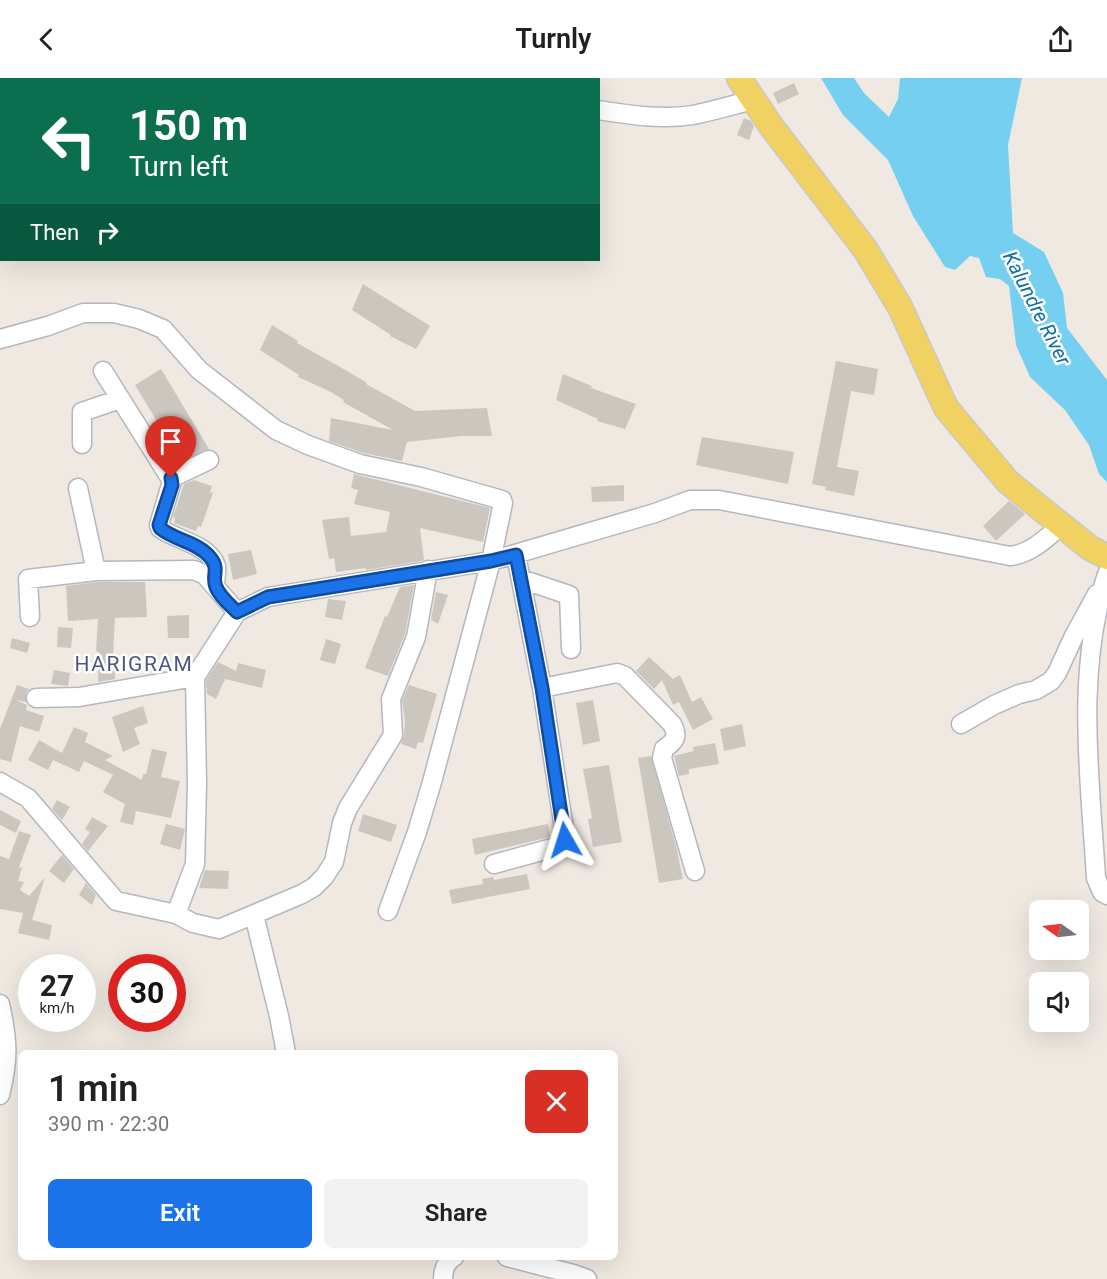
<!DOCTYPE html>
<meta charset="utf-8">
<style>
body{margin:0;font-family:Roboto,sans-serif;background:#f2f2f2;color:#202124;height:100vh;display:flex;flex-direction:column;font-size:22px;white-space:nowrap}
*{box-sizing:border-box;margin:0}
p{font-size:20px;color:#757577}
.icon{flex:none;width:33px;height:33px;fill:none;stroke:currentColor;stroke-width:2;stroke-linecap:round;stroke-linejoin:round}
.map{position:relative;flex:1;overflow:hidden}
.panel{position:absolute;left:18px;top:972px;width:600px;height:210px;display:flex;flex-direction:column;background:#fff;border-radius:9px;box-shadow:0 6px 24px #0002}
.panel>*{flex:none}
.top-card{position:absolute;left:0px;top:0px;width:600px;height:183px;box-shadow:0 6px 24px #0002;background:#0b6e4f;color:#fff;overflow:hidden}
.needle{width:39px;rotate:284deg}
.tools{position:absolute;left:1029px;top:822px;display:grid;gap:12px}
.tools a{display:grid;place-items:center;width:60px;height:60px;border-radius:9px;background:#fff;box-shadow:0 6px 24px #0002;font-size:30px}
.speed{position:absolute;left:18px;top:876px;display:flex;gap:12px;font-size:30px;font-weight:700;text-align:center}
.speed>*{display:grid;place-content:center;width:78px;height:78px;border-radius:50%;background:#fff;box-shadow:0 6px 24px #0002;line-height:1}
.speed small{font-size:15px;font-weight:400}
.speed .limit{border:9px solid #d22;background:#fff;color:#111}
.pin{position:absolute;display:grid;place-items:center;width:51px;height:51px;color:#fff;margin:-62px -26px;border-radius:50% 50% 50% 0;rotate:-45deg;box-shadow:0 0 6px #0007}
.pin .icon{rotate:45deg}
.me{position:absolute;width:66px;margin:-33px;rotate:354deg;stroke-linejoin:round;filter:drop-shadow(0 0 4px #0008)}
.turn{display:flex;align-items:center;gap:21px;height:126px;padding:0 30px;font-size:27px}
.turn .icon{width:78px;height:78px;stroke-width:2.5}
.turn b{display:block;font-size:42px;line-height:51px}
.then{display:flex;align-items:center;height:57px;padding:0 30px;background:#0003;gap:12px;font-size:22px}
.round{display:grid;place-items:center;flex:none;width:63px;height:63px;border-radius:9px;background:#f2f2f2}
.summary{display:flex;align-items:center;justify-content:space-between;height:102px;padding:0 30px}
h1{font-size:36px;font-weight:600;line-height:45px}
.action{display:flex;gap:12px;margin-top:auto;padding:12px 30px}
.action a{flex:1;height:69px;border-radius:9px;background:#1a73e8;color:#fff;font-size:24px;font-weight:600;line-height:69px;text-align:center}
.action a+a{background:#f2f2f2;color:#202124}
header{display:flex;justify-content:space-between;align-items:center;height:78px;padding:0 30px;background:#fff;font-size:27px;font-weight:600}
.map>svg:first-child{display:block}
.water{fill:#75cff0}
.building{fill:#cbc7bf}
.lines{fill:none;stroke-linecap:round;stroke-linejoin:round}
.minor-casing{stroke:#b4b7c1;stroke-width:21}
.major-casing{stroke:#c9c9c9;stroke-width:27}
.minor{stroke:#fff;stroke-width:18}
.major{stroke:#f2d163;stroke-width:24}
.route-casing{stroke:#114b97;stroke-width:15}
.route{stroke:#1a73e8;stroke-width:10}
.labels{text-anchor:middle;stroke-width:5;stroke-linejoin:round;paint-order:stroke}
.water-label{font-size:20px;font-style:italic;fill:#0d6fa3;stroke:#fff}
.quarter-label{font-size:21px;letter-spacing:1.5px;fill:#4d5680;stroke:#fff}
</style>
<header><svg class="icon" aria-label="back" viewBox="0 0 24 24"><path d="M15 5l-7 7 7 7"/></svg>Turnly<svg class="icon" aria-label="share" viewBox="0 0 24 24"><path d="M12 15V3M7 8l5-5 5 5M5 13v7h14v-7"/></svg></header>
<div class="map">
<svg width="1107" height="1201" viewBox="0 0 1107 1201">
<rect width="100%" height="100%" fill="#efe9e1"/>
<path class="water" d="M 821,0 L 854,0 L 864,15 L 889,39 L 898,21 L 900,0 L 1022,0 L 1008,67 L 1013,155 L 1044,174 L 1063,215 L 1067,250 L 1107,302 L 1107,404 L 1099,396 L 1089,367 L 1065,332 L 1030,299 L 1016,267 L 1009,208 L 1000,201 L 986,199 L 979,180 L 970,178 L 955,192 L 945,189 L 913,138 L 888,82 L 843,37 Z"/>
<path class="building" d="M 794,5 L 799,16 L 778,26 L 773,15 Z
M 744,40 L 751,43 L 754,48 L 749,62 L 737,57 Z
M 363,206 L 430,248 L 416,271 L 390,258 L 391,257 L 352,232 Z
M 272,247 L 298,263 L 297,265 L 349,294 L 367,305 L 366,306 L 415,333 L 487,330 L 492,358 L 461,358 L 407,364 L 402,383 L 363,375 L 329,363 L 331,340 L 393,352 L 343,324 L 344,322 L 329,313 L 298,299 L 299,297 L 260,272 Z
M 836,283 L 878,291 L 874,317 L 851,313 L 837,389 L 859,393 L 854,418 L 825,412 L 826,409 L 812,406 Z
M 161,291 L 209,371 L 181,383 L 135,307 Z
M 563,296 L 592,308 L 591,310 L 636,326 L 625,351 L 597,343 L 598,341 L 556,322 Z
M 702,359 L 794,374 L 788,406 L 696,387 Z
M 354,396 L 490,430 L 483,464 L 420,450 L 424,482 L 422,483 L 366,492 L 366,490 L 336,494 L 334,480 L 329,481 L 322,442 L 349,439 L 351,458 L 386,454 L 390,434 L 354,426 L 358,412 L 351,410 Z
M 194,402 L 212,408 L 210,414 L 213,415 L 201,449 L 198,448 L 196,453 L 174,445 L 175,440 L 173,439 L 184,406 Z
M 624,407 L 624,423 L 592,424 L 591,409 Z
M 1009,423 L 1025,436 L 996,463 L 983,448 Z
M 251,472 L 257,496 L 233,502 L 228,476 Z
M 97,504 L 145,504 L 147,539 L 115,540 L 113,579 L 116,579 L 115,601 L 98,604 L 99,574 L 96,573 L 98,541 L 68,543 L 66,508 Z
M 414,507 L 405,556 L 388,598 L 365,590 L 385,538 L 387,539 L 400,509 Z
M 436,514 L 448,517 L 438,546 L 431,542 Z
M 328,521 L 346,523 L 342,542 L 325,539 Z
M 189,537 L 189,560 L 168,560 L 167,538 Z
M 58,549 L 73,550 L 71,570 L 57,569 Z
M 12,560 L 30,565 L 27,575 L 10,570 Z
M 326,561 L 341,566 L 335,586 L 320,582 Z
M 649,579 L 673,601 L 680,597 L 692,624 L 701,619 L 713,641 L 693,652 L 679,624 L 673,627 L 662,602 L 654,611 L 636,593 Z
M 218,584 L 236,593 L 238,585 L 266,592 L 262,610 L 225,601 L 216,621 L 207,616 L 206,602 Z
M 54,592 L 70,595 L 68,608 L 51,606 Z
M 17,607 L 29,611 L 26,615 L 26,624 L 16,622 L 27,627 L 26,632 L 44,638 L 39,654 L 20,648 L 11,684 L 0,681 L 0,651 Z
M 409,607 L 437,616 L 423,665 L 418,664 L 416,671 L 401,666 L 404,657 L 405,643 L 402,623 Z
M 593,622 L 600,663 L 583,667 L 576,625 Z
M 143,628 L 148,645 L 134,650 L 140,666 L 123,674 L 112,639 Z
M 742,646 L 746,668 L 724,673 L 720,651 Z
M 74,649 L 88,655 L 85,664 L 113,678 L 105,682 L 142,702 L 143,696 L 146,696 L 152,671 L 167,674 L 161,699 L 180,703 L 171,740 L 136,733 L 133,747 L 120,744 L 125,726 L 103,714 L 113,697 L 84,683 L 79,694 L 53,682 L 48,692 L 28,682 L 39,662 L 62,675 Z
M 715,665 L 719,686 L 689,691 L 689,696 L 679,698 L 674,678 L 694,673 L 693,669 Z
M 651,678 L 676,768 L 683,801 L 659,805 L 638,680 Z
M 609,687 L 622,764 L 593,769 L 588,741 L 592,740 L 583,691 Z
M 57,722 L 70,729 L 62,742 L 52,731 Z
M 0,732 L 21,743 L 16,755 L 0,747 Z
M 363,736 L 397,747 L 391,764 L 358,753 Z
M 92,739 L 108,748 L 88,773 L 82,766 L 90,754 L 85,751 Z
M 166,746 L 185,751 L 180,772 L 160,766 Z
M 548,746 L 550,759 L 475,777 L 472,761 Z
M 19,753 L 31,757 L 19,789 L 22,790 L 18,803 L 24,804 L 20,812 L 29,818 L 45,799 L 32,842 L 52,847 L 49,862 L 18,855 L 23,835 L 0,831 L 0,778 L 9,781 Z
M 62,777 L 74,791 L 64,805 L 49,793 Z
M 205,792 L 229,793 L 228,811 L 199,810 Z
M 527,796 L 530,811 L 452,826 L 449,812 L 483,806 L 482,801 L 493,799 L 494,802 Z
M 86,805 L 96,817 L 92,827 L 79,817 Z"/>
<g class="lines">
<defs>
<path id="minor" d="M 409,0 L 412,2
M 528,0 L 530,2
M 598,32 C 630,37 662,42 693,37 C 713,33 733,27 753,22
M 0,261 L 48,248 L 83,235 L 114,235 L 139,241 L 163,251 L 199,292 L 276,352 L 308,367 L 360,386 L 421,399 L 502,422 L 503,425 L 491,483 L 432,704 L 417,754 L 388,833
M 103,293 L 172,403 L 159,447 L 160,450 C 175,462 209,466 216,488 C 217,493 215,501 215,507
M 82,366 L 82,334 L 120,321
M 171,400 L 209,382
M 78,410 L 96,493 L 194,492 L 205,497 L 237,534
M 1107,496 C 1075,595 1090,699 1096,800 L 1102,814 L 1107,817
M 521,501 L 569,517 L 571,571
M 30,539 L 28,501 L 96,493
M 542,610 L 617,595 L 625,598 L 672,646 C 679,659 675,663 664,671 L 662,680 L 695,793
M 36,620 L 79,619 L 195,599
M 961,646 L 994,627 L 1019,616 L 1036,612 L 1051,603 L 1057,595 L 1074,558 L 1097,516
M 0,704 L 28,720 L 116,823 L 176,836 L 193,845 L 219,851 L 302,816 L 314,809 L 324,799 L 334,784 L 342,745 L 348,730 L 393,657 L 391,621 L 416,559 L 428,492
M 494,786 L 560,768 L 565,762 L 565,757 L 542,610 L 516,477
M 176,836 L 195,786 L 197,706 L 195,599 L 237,534 L 268,519 L 491,483 L 655,435 L 690,422 L 719,422 L 1010,478 C 1031,476 1046,460 1062,447
M 254,837 L 279,938 L 286,975
M 0,926 C 8,962 9,981 0,1017
M 507,1179 L 573,1196 L 587,1201
M 443,1201 C 443,1193 446,1183 454,1179"/>
<path id="major" d="M 739,0 L 771,48 L 865,171 L 900,229 L 946,330 L 1008,404 L 1090,470 L 1107,479"/>
</defs>
<use href="#minor" class="minor-casing"/>
<use href="#major" class="major-casing"/>
<use href="#minor" class="minor"/>
<use href="#major" class="major"/>
</g>
<g class="lines">
<defs>
<path id="route" d="M 171,400 L 172,407 L 159,447 L 160,450 C 174,462 197,464 209,478 C 221,491 211,497 216,509 C 220,519 230,527 237,534 L 268,519 L 491,483 L 516,477 L 542,610 L 565,762"/>
</defs>
<use href="#route" class="route-casing"/>
<use href="#route" class="route"/>
</g>
<g class="labels">
<g class="water-label">
<text transform="translate(1037 230) rotate(63)" y="7">Kalundre River</text>
</g>
<g class="quarter-label">
<text x="134" y="593">HARIGRAM</text>
</g>
</g>
</svg>
<div class="tools">
<a><svg class="needle" viewBox="-14 -14 28 28"><path d="M0-13l5 13h-10z" fill="#e53935"/><path d="M0 13l5-13h-10z" fill="#757577"/></svg></a>
<a><svg class="icon" aria-label="sound" viewBox="0 0 24 24"><path d="M4 9h4l5-4v14l-5-4H4zM17 9q2 3 0 6"/></svg></a>
</div>
<div class="speed"><div>27<small>km/h</small></div><div class="limit">30</div></div>
<div class="pin" style="left:171px;top:400px;background:#d93025"><svg class="icon" aria-label="arrive" viewBox="0 0 24 24"><path d="M6 21V4h12l-3 4 3 4H6"/></svg></div>
<svg class="me" style="left:565px;top:762px" viewBox="-20 -20 40 40"><path d="M0-17L14 15 0 8-14 15z" fill="#1a73e8" stroke="#fff" stroke-width="4"/></svg>
<div class="top-card">
<div class="turn"><svg class="icon" aria-label="left" viewBox="0 0 24 24"><path d="M17 20v-9H6M10 6l-5 5 5 5"/></svg><div><b>150 m</b>Turn left</div></div>
<div class="then">Then<svg class="icon" aria-label="right" viewBox="0 0 24 24"><path d="M7 20v-9h11M14 6l5 5-5 5"/></svg></div>
</div>
<section class="panel">
<div class="summary"><div><h1>1 min</h1><p>390 m · 22:30</p></div><a class="round" style="background:#d93025;color:#fff"><svg class="icon" aria-label="close" viewBox="0 0 24 24"><path d="M6 6l12 12M18 6L6 18"/></svg></a></div>
<div class="action"><a>Exit</a><a>Share</a></div>
</section>
</div>
